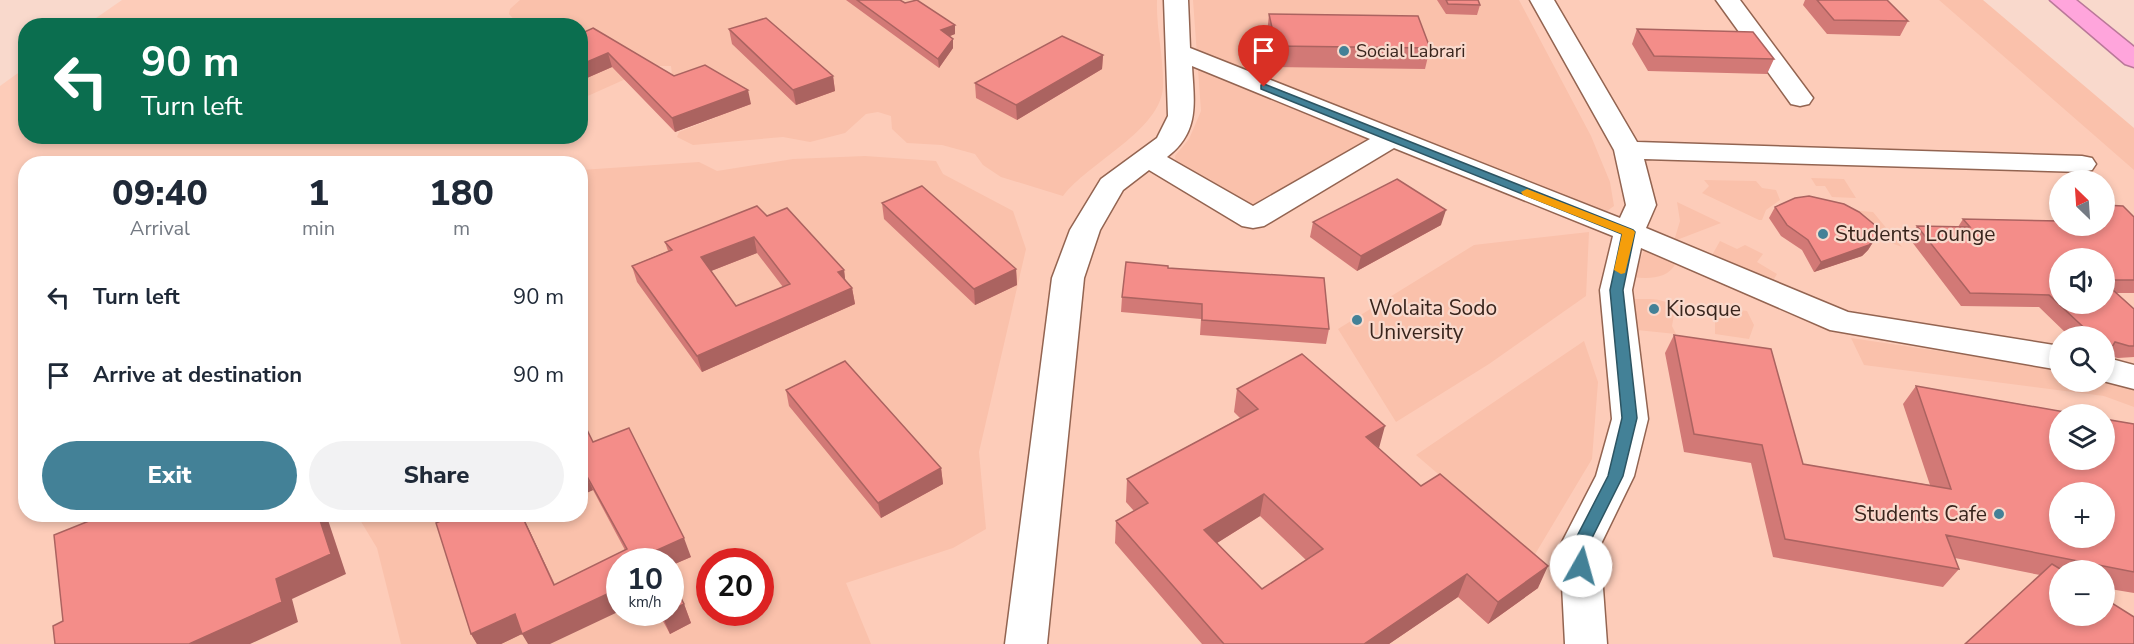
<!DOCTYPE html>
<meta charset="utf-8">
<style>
body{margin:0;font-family:"Nunito Sans",sans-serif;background:#f2f2f3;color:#1f2937;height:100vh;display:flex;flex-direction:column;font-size:22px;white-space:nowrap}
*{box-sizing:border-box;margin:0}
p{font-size:20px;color:#747a83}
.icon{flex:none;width:33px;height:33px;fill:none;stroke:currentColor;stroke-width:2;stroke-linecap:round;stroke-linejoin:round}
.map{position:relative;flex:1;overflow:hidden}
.sheet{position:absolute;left:18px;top:156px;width:570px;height:366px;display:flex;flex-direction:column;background:#fff;border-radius:24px;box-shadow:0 3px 9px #0003}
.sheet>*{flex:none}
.guide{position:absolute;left:18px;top:18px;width:570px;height:126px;border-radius:24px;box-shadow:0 3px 9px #0003;background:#0b6e4f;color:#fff;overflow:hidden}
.needle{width:39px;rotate:335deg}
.tools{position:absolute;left:2049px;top:170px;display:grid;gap:12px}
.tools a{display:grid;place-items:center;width:66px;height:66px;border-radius:50%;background:#fff;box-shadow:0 3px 9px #0003;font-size:30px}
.speed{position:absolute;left:606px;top:548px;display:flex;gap:12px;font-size:30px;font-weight:700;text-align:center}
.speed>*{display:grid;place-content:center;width:78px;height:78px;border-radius:50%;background:#fff;box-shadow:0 3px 9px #0003;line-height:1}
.speed small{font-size:15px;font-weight:400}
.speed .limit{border:9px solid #d22;background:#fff;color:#111}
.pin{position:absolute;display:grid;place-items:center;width:51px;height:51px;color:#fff;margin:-62px -26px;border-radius:50% 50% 50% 0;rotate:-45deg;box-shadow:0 0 6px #0007}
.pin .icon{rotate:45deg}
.me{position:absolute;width:66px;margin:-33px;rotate:7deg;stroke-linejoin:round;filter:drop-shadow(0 0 4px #0008)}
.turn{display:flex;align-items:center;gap:21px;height:126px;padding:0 24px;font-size:27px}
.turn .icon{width:78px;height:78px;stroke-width:2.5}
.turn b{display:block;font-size:42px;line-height:51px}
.eta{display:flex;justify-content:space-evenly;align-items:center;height:102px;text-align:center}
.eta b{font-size:36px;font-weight:800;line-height:42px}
.button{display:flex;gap:12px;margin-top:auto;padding:12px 24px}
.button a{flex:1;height:69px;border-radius:36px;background:#438197;color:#fff;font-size:24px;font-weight:800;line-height:69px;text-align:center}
.button a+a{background:#f2f2f3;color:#1f2937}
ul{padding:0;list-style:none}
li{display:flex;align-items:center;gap:18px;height:78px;padding:0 24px}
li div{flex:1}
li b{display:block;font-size:22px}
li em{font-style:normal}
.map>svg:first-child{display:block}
.built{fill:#fdccb9;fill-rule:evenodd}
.green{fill:#fac1ab;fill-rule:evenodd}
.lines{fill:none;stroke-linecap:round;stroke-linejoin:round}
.minor-casing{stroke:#936451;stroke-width:3}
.highway-casing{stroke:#ba7899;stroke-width:3}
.minor{fill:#fff;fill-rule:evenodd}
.highway{fill:#ffa5dc;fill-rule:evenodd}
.wall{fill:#d27976;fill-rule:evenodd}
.shaded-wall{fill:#ab6360}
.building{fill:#f48d89;stroke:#ab6360;stroke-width:1.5;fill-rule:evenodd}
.route{fill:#438197;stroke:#2c5462;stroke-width:1.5}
.slow{fill:#f59e0b}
.poi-dot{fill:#438197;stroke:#f9d9cc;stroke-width:2}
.labels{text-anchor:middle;stroke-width:4.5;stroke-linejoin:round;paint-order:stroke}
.far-poi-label{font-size:18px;fill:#39251d;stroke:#f9d9cc;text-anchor:start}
.poi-label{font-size:21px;fill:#39251d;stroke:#f9d9cc;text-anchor:start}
</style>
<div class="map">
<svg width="2134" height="644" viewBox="0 0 2134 644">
<rect width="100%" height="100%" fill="#f9d9cc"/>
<path class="built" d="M 122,0 L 1979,0 L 2134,131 L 2134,644 L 0,644 L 0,86 L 25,68 L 26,136 L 580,136 L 580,26 L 86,25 ZM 26,164 L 580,164 L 580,514 L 26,514 ZM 2060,180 L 2104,180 L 2104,225 L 2060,225 ZM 2060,258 L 2104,258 L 2104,303 L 2060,303 ZM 2060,336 L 2104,336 L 2104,381 L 2060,381 ZM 2060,414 L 2104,414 L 2104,459 L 2060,459 ZM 2060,492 L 2104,492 L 2104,537 L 2060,537 ZM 620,561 L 670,561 L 670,612 L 620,612 ZM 710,561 L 760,561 L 760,612 L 710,612 ZM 2060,570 L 2104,570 L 2104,615 L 2060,615 Z"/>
<path class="green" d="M 520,0 L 1157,0 C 1156,29 1164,58 1163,87 C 1161,130 1088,163 1063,196 L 1001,177 L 983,165 L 975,154 L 942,145 L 907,143 L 892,129 L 891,116 L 878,112 L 866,114 L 845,133 L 810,142 L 783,137 L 693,145 L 677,137 L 679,132 L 717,117 L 685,84 L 672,75 L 671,66 L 659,66 L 648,69 L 581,99 L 580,26 L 519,25 L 509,14 L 510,9 Z
M 1193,0 L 1519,0 L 1591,136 L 1610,182 L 1614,206 L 1607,211 L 1600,211 L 1390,132 L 1256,210 L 1177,171 L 1175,156 L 1189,139 L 1201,111 Z
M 1939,0 L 1983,0 L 2134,128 L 2134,170 Z
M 865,156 L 936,161 L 943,174 L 1013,211 L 1026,249 L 979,452 L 986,529 L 953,548 L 846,583 L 871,644 L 401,644 L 377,548 L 357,515 L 580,514 L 581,170 L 699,162 L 717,171 L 793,159 ZM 620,561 L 670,561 L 670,612 L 620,612 ZM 710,561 L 760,561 L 760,612 L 710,612 Z
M 1811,178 L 1844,179 L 1856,198 L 1832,197 L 1825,186 L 1816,186 Z
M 1704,180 L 1756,181 L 1762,188 L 1776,190 L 1780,200 L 1766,210 L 1762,220 L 1759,220 L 1702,193 L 1709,186 Z
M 1677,202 L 1721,223 L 1674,241 L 1680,221 Z
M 1835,209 L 1873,212 L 1902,247 L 1878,238 Z
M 1589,232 L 1586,296 L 1489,364 L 1396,422 L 1338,329 L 1474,245 Z
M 1720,241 L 1737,249 L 1745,245 L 1763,254 L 1757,262 L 1777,274 L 1774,279 L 1711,257 Z
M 1647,244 L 1676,263 C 1668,279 1649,279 1632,277 Z
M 1634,299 C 1648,299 1666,297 1675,309 L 1672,326 L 1676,334 L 1637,330 Z
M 1740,310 L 1747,311 L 1754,325 L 1749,339 L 1715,334 L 1715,320 L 1731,311 Z
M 1851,338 L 2059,369 L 2060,381 L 2134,383 L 2134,407 L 2104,396 L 1864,365 Z
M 1584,341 L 1598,382 L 1592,459 L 1534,556 L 1416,455 Z"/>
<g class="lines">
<defs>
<path id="minor" d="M 1164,0 L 1188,0 L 1190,48 L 1620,218 L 1626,205 L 1614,150 L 1530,0 L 1554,0 L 1637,142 L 2082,156 L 2092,158 L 2096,164 L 2092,170 L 2082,172 L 1644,159 L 1656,205 L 1646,228 L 1848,312 L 2060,346 L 2060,370 L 1830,330 L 1641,248 L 1632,290 L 1648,419 L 1634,476 L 1600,546 L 1607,644 L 1565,644 L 1560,546 L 1596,476 L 1612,419 L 1600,290 L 1613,236 L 1394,148 L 1264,226 L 1253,228 L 1242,226 L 1149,170 L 1123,190 L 1100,230 L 1084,278 L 1047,644 L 1005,644 L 1052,278 L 1070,230 L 1101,179 L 1157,138 L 1168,116 ZM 1192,66 L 1370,139 L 1253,206 L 1167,157 C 1200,132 1194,103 1192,66 Z
M 1716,0 L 1740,0 L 1813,98 L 1809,104 L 1800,106 L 1791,104 Z
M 2104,357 L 2134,365 L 2134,389 L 2103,381 Z"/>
<path id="highway" d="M 2050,0 L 2076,0 L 2134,47 L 2134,67 L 2125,64 Z"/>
</defs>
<use href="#minor" class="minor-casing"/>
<use href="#highway" class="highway-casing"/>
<use href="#minor" class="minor"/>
<use href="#highway" class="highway"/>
</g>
<path class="wall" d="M 846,0 L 900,0 L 905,3 L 955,25 L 955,34 L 950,36 L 953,39 L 953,48 L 939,68 Z
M 1437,0 L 1478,0 L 1480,5 L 1477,15 L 1446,14 Z
M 1805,0 L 1887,0 L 1908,21 L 1900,36 L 1827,34 L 1803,5 Z
M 1269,14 L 1430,48 L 1425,69 L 1273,67 L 1267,34 Z
M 729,29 L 833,76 L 835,91 L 796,105 L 732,44 Z
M 1637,29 L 1774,59 L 1767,74 L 1648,71 L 1632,44 Z
M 580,34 L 674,76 L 751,104 L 675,132 L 612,67 L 580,81 Z
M 1103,55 L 1102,69 L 1017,120 L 976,98 L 975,83 Z
M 882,203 L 1016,269 L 1017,285 L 975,305 L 884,219 Z
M 1775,207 L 1875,239 L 1868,250 L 1862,256 L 1814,272 L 1802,250 L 1781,236 L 1769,218 Z
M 767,216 L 844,270 L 845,280 L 852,288 L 855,304 L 702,372 L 637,282 L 632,266 L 668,251 L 665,242 ZM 757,253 L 783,287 L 736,306 L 711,271 Z
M 2134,217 L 2134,293 L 2116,293 L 2134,309 L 2134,357 L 2118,358 L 2105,355 L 2104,356 L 2104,336 L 2069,336 L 2039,307 L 1961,306 L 1909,238 L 1917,226 L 1958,227 L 1963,219 L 2060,225 ZM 2060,258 L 2104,258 L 2104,303 Z
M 1313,222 L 1441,225 L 1357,271 L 1310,237 Z
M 1168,268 L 1329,329 L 1326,344 L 1200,335 L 1201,319 L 1121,312 L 1122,297 Z
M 1674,335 L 1803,464 L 1930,485 L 1903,404 L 1916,386 L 2134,424 L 2134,593 L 2104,588 L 2104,570 L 2060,570 L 2040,575 L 1955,558 L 1959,569 L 1943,587 L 1773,557 L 1751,463 L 1684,452 L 1665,353 Z
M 1237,389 L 1379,449 L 1538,588 L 1488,624 L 1458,597 L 1389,644 L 1202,644 L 1115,543 L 1116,521 L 1134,511 L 1126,502 L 1127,479 L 1240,418 L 1234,412 ZM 1260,516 L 1306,560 L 1262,589 L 1217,543 Z
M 786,390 L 941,468 L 943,484 L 881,518 L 789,406 Z
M 580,432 L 593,442 L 691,557 L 670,566 L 670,561 L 501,644 L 477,644 L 471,634 L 456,514 L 540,514 L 525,521 L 555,585 L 625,550 L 593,490 L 580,496 Z
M 684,604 L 691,623 L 670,634 L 658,612 L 670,612 Z"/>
<path class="shaded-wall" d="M 955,25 L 955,34 L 942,39 L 941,30 Z
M 953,39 L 953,48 L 939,68 L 938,59 Z
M 608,53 L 612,67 L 580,81 L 580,65 Z
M 1103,55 L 1102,69 L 1017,120 L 1016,105 Z
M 833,76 L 835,91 L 796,105 L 793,90 Z
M 748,90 L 751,104 L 675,132 L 672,118 Z
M 1446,210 L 1441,225 L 1357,271 L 1361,256 Z
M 754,237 L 757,253 L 706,273 L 701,257 Z
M 1875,239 L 1868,250 L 1862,256 L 1814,272 L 1821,262 Z
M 1016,269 L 1017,285 L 975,305 L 974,289 Z
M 844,270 L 846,286 L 838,272 Z
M 852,288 L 855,304 L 702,372 L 697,356 Z
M 1385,426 L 1379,448 L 1366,437 Z
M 941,468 L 943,484 L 881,518 L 878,503 Z
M 584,471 L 593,490 L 580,496 L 580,473 Z
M 1264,494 L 1260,516 L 1201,553 L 1204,530 Z
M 318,514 L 326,514 L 346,574 L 292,599 L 298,622 L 250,644 L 189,644 Z
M 521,514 L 540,514 L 525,521 L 564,604 Z
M 684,538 L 691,557 L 670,566 L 670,561 L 661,561 L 657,550 Z
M 1548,566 L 1538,588 L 1488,624 L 1498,602 Z
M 1467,574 L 1458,597 L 1389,644 L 1364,644 Z
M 620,588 L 620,611 L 550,644 L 528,644 L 522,634 L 501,644 L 477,644 L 471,634 L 515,614 Z
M 684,604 L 691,623 L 670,634 L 662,615 L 668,612 L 670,612 L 670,611 Z"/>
<path class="building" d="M 857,0 L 900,0 L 905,3 L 917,0 L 955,25 L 941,30 L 953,39 L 938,59 Z
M 1446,0 L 1478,0 L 1480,5 L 1448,4 Z
M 1817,0 L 1887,0 L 1908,21 L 1834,20 Z
M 1269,14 L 1418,16 L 1430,48 L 1276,46 Z
M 766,18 L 833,76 L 793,90 L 729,29 Z
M 593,28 L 674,76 L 705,65 L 748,90 L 672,118 L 608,53 L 580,65 L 580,34 Z
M 1637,29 L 1753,32 L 1774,59 L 1654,56 Z
M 1062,36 L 1103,55 L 1016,105 L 975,83 Z
M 1397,179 L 1446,210 L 1361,256 L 1313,222 Z
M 922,186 L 1016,269 L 974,289 L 882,203 Z
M 1809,196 L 1844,204 L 1859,212 L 1876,226 L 1875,239 L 1869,245 L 1821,262 L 1808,240 L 1787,225 L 1775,207 L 1795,198 Z
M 2104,205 L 2123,206 L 2134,217 L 2134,280 L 2104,280 L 2104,258 L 2060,258 L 2060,303 L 2104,303 L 2104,282 L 2134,309 L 2134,346 L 2129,346 L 2115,342 L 2112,347 L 2105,348 L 2104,336 L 2093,336 L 2049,295 L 1970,293 L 1917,226 L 1970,227 L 1963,219 L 2060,221 L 2060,225 L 2104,225 Z
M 757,206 L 767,216 L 787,208 L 844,270 L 838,272 L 852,288 L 697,356 L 632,266 L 672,250 L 665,242 ZM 754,237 L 790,284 L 736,306 L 701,257 Z
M 1126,262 L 1168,266 L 1168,268 L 1324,278 L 1329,329 L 1202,320 L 1202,304 L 1122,297 Z
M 1674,335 L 1771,349 L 1803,464 L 1951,489 L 1916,386 L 2076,414 L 2060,414 L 2060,459 L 2104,459 L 2104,419 L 2134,424 L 2134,572 L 1946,535 L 1959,569 L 1785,539 L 1762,445 L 1694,434 ZM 2060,492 L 2104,492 L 2104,537 L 2060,537 Z
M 1302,354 L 1385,426 L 1366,437 L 1421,486 L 1440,474 L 1548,566 L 1498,602 L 1467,574 L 1364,644 L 1224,644 L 1116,521 L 1148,503 L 1127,479 L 1258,409 L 1237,389 ZM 1264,494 L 1323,549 L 1262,589 L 1204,530 Z
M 845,361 L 941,468 L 878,503 L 786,390 Z
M 629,428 L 684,538 L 657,550 L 663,561 L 620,561 L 620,588 L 522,634 L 515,614 L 471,634 L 436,523 L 456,514 L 521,514 L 554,585 L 627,549 L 584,471 L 580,473 L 580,432 L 587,430 L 593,442 Z
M 99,514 L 318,514 L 331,554 L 276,579 L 282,602 L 189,644 L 55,644 L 53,626 L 63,621 L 54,535 L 99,517 Z
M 2052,564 L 2062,570 L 2060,570 L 2060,615 L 2104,615 L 2104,598 L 2134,617 L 2134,644 L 1965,644 Z
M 670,577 L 684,604 L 670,611 Z"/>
<path class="route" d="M 1264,84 L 1633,230 L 1635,232 L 1623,290 L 1637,418 L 1623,476 L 1588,546 L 1589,566 L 1587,571 L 1581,573 L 1575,571 L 1572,546 L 1608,476 L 1622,418 L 1610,290 L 1622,234 L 1261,89 L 1261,85 Z"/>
<path class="slow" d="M 1527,189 L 1633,230 L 1635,232 L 1625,273 L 1621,274 L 1614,270 L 1622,234 L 1523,195 L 1521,192 Z"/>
<g class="poi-dot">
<circle cx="1344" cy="51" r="6"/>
<circle cx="1823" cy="234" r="6"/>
<circle cx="1654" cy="309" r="6"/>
<circle cx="1357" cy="320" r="6"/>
<circle cx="1999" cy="514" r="6"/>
</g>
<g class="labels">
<g class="far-poi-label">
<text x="1356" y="57">Social Labrari</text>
</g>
<g class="poi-label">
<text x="1835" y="241">Students Lounge</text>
<text x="1369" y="315">Wolaita Sodo<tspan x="1369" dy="24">University</tspan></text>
<text x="1666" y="316">Kiosque</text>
<text x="1987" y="521" text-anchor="end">Students Cafe</text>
</g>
</g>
</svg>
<div class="tools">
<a><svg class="needle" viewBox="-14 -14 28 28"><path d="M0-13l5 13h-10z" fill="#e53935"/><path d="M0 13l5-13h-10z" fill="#747a83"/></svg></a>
<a><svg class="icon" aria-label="sound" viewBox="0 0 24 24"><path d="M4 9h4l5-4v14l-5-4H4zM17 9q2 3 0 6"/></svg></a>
<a><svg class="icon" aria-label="search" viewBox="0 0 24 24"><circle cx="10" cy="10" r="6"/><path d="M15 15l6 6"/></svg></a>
<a><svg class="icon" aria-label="layers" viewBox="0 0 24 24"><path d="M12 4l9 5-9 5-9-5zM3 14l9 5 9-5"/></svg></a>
<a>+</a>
<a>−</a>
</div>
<div class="speed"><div>10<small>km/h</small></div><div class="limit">20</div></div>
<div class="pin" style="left:1264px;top:87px;background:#d93025"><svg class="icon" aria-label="arrive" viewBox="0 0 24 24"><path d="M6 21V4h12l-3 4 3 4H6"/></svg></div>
<svg class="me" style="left:1581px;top:566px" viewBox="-20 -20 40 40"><circle r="19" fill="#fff"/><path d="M0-13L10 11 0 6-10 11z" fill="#438197"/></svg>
<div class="guide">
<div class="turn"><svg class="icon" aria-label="left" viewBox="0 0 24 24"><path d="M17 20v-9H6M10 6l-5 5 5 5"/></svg><div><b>90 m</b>Turn left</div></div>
</div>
<section class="sheet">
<div class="eta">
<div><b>09:40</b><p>Arrival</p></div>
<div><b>1</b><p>min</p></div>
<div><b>180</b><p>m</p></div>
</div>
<ul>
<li><svg class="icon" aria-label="left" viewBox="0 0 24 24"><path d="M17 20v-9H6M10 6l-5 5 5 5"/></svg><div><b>Turn left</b></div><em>90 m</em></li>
<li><svg class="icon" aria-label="arrive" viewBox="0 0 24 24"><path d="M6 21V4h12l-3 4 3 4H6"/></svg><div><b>Arrive at destination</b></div><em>90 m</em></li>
</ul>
<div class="button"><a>Exit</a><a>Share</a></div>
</section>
</div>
